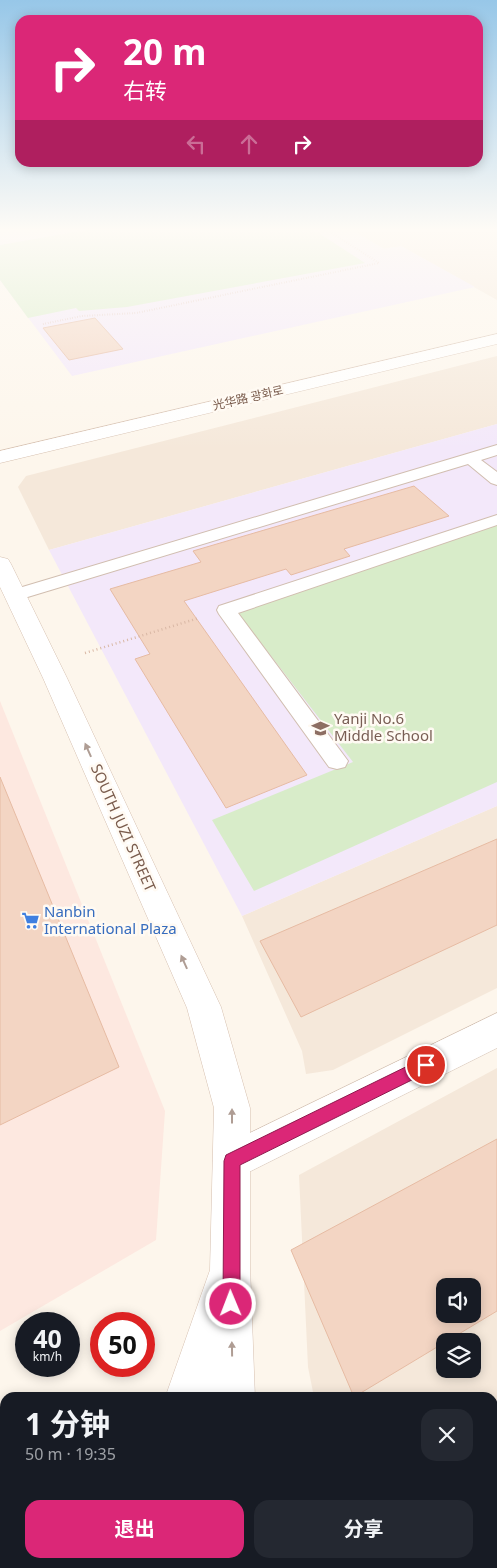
<!DOCTYPE html>
<html lang="zh">
<meta charset="utf-8">
<style>
body{margin:0;font-family:"Noto Sans","Noto Sans SC","Noto Sans KR",sans-serif;background:#242831;color:#f1f3f6;height:100vh;display:flex;flex-direction:column;font-size:19px;white-space:nowrap}
*{box-sizing:border-box;margin:0}
p{font-size:16px;color:#9ea1a6}
.icon{flex:none;width:28px;height:28px;fill:none;stroke:currentColor;stroke-width:2;stroke-linecap:round;stroke-linejoin:round}
.map{position:relative;flex:1;overflow:hidden}
.details{position:absolute;left:0px;top:1392px;width:498px;height:176px;display:flex;flex-direction:column;background:#171b24;border-radius:15px 15px 0 0;box-shadow:0 2px 12px #0003}
.details>*{flex:none}
.hud{position:absolute;left:15px;top:15px;width:468px;height:152px;border-radius:15px;box-shadow:0 2px 12px #0003;background:#db2777;color:#fff;overflow:hidden}
.buttons{position:absolute;left:436px;top:1278px;display:grid;gap:10px}
.buttons a{display:grid;place-items:center;width:45px;height:45px;border-radius:10px;background:#171b24;box-shadow:0 2px 12px #0003;font-size:25px}
.speed{position:absolute;left:15px;top:1312px;display:flex;gap:10px;font-size:25px;font-weight:700;text-align:center}
.speed>*{display:grid;place-content:center;width:65px;height:65px;border-radius:50%;background:#171b24;box-shadow:0 2px 12px #0003;line-height:1}
.speed small{font-size:12px;font-weight:400}
.speed .limit{border:8px solid #d22;background:#fff;color:#111}
.pin{position:absolute;display:grid;place-items:center;width:42px;height:42px;color:#fff;margin:-21px;border:2px solid #fff;border-radius:50%;box-shadow:0 1px 5px #0007}
.me{position:absolute;width:55px;margin:-28px;rotate:359deg;stroke-linejoin:round;filter:drop-shadow(0 0 4px #0008)}
.turn{display:flex;align-items:center;gap:18px;height:105px;padding:0 25px;font-size:22px}
.turn .icon{width:65px;height:65px;stroke-width:2.5}
.turn b{display:block;font-size:35px;line-height:42px}
.lanes{display:flex;align-items:center;height:48px;padding:0 25px;background:#0003;justify-content:center;gap:25px;direction:ltr}
.lanes .off{opacity:.35}
.round{display:grid;place-items:center;flex:none;width:52px;height:52px;border-radius:15px;background:#242831}
.head{display:flex;align-items:center;justify-content:space-between;height:85px;padding:0 25px}
h1{font-size:30px;font-weight:700;line-height:38px}
.cta{display:flex;gap:10px;margin-top:auto;padding:10px 25px}
.cta a{flex:1;height:58px;border-radius:15px;background:#db2777;color:#fff;font-size:20px;font-weight:700;line-height:58px;text-align:center}
.cta a+a{background:#242831;color:#f1f3f6}
.map>svg:first-child{display:block}
.residential{fill:#f5e8da;fill-rule:evenodd}
.commercial{fill:#fde8e0}
.education{fill:#f3e8fa}
.green{fill:#d8ecc9}
.building{fill:#f3d5c3;stroke:#e6bba3;fill-rule:evenodd}
.lines{fill:none;stroke-linecap:round;stroke-linejoin:round}
.lane-casing{stroke:#d1beb0;stroke-width:2}
.street-casing{stroke:#d1beb0;stroke-width:1}
.secondary-casing{stroke:#d6c0b0;stroke-width:1}
.path-far1{stroke:#d9b8a5;stroke-width:2;stroke-dasharray:0.5 2;stroke-linecap:butt}
.path{stroke:#d9b8a5;stroke-width:2.5;stroke-dasharray:1 3;stroke-linecap:butt}
.lane{fill:#fff;fill-rule:evenodd}
.street{fill:#fff;fill-rule:evenodd}
.secondary{fill:#fff;fill-rule:evenodd}
.oneway{fill:#af9d94}
.route{fill:#db2777;stroke:#8e194d}
.labels{text-anchor:middle;stroke-width:5;stroke-linejoin:round;paint-order:stroke}
.far-street-label{font-size:12px;fill:#7a5c4d;stroke:#fffaf3}
.education-label{font-size:15px;fill:#785e54;stroke:#fffaf3;text-anchor:start}
.street-label{font-size:15px;fill:#7a5c4d;stroke:#fffaf3}
.shop-label{font-size:15px;fill:#366cbe;stroke:#fffaf3;text-anchor:start}
</style>
<div class="map">
<svg width="497" height="1568" viewBox="0 0 497 1568">
<rect width="100%" height="100%" fill="#fdf6ec"/>
<path class="residential" d="M 497,230 L 497,300 L 401,246 L 384,249 L 352,231 Z
M 497,356 L 497,424 L 49,550 L 18,487 L 26,476 Z
M 497,806 L 497,988 L 333,1070 L 306,1074 L 302,1051 L 242,916 Z
M 497,1068 L 497,1568 L 373,1568 L 371,1564 L 492,1564 L 492,1398 L 314,1397 L 308,1367 L 299,1175 ZM 445,1286 L 472,1286 L 472,1314 L 445,1314 ZM 445,1341 L 472,1341 L 472,1369 L 445,1369 Z"/>
<path class="commercial" d="M 0,701 L 165,1111 L 156,1240 L 0,1331 Z"/>
<path class="education" d="M 0,230 L 352,230 L 384,249 L 401,246 L 475,287 L 72,376 L 0,280 Z
M 497,424 L 497,806 L 242,916 L 49,550 Z"/>
<path class="green" d="M 86,230 L 314,230 L 365,263 L 127,307 L 79,311 L 76,308 L 28,318 L 0,280 L 0,245 Z
M 497,525 L 497,782 L 254,891 L 212,820 L 353,762 L 237,612 Z"/>
<path class="building" d="M 95,318 L 123,349 L 69,360 L 43,328 Z
M 414,486 L 449,516 L 344,549 L 350,556 L 291,575 L 286,569 L 184,601 L 307,775 L 226,808 L 135,659 L 150,654 L 110,589 L 201,562 L 193,551 Z
M 0,777 L 119,1067 L 0,1125 Z
M 497,839 L 497,925 L 301,1017 L 260,941 Z
M 497,1139 L 497,1311 L 354,1397 L 291,1250 ZM 445,1286 L 472,1286 L 472,1314 L 445,1314 Z"/>
<g class="lines">
<defs>
<path id="lane" d="M 497,445 L 497,455 L 481,460 L 497,472 L 497,485 L 491,483 L 468,464 L 21,599 L 15,601 L 9,599 L 6,595 L 9,591 Z
M 497,515 L 497,525 L 238,613 L 348,761 L 345,767 L 337,769 L 329,767 L 219,614 L 217,610 L 219,606 Z"/>
<path id="street" d="M 497,1013 L 497,1048 L 245,1174 L 232,1180 L 219,1174 L 213,1161 L 219,1148 Z"/>
<path id="secondary" d="M 497,334 L 497,344 L 0,463 L 0,451 Z
M 0,557 L 8,559 L 11,564 L 67,678 L 221,1007 L 250,1108 L 250,1267 L 255,1398 L 211,1398 L 211,1392 L 209,1398 L 165,1398 L 210,1270 L 214,1108 L 187,1008 L 43,678 L 0,587 Z
M 82,1564 L 132,1564 L 131,1568 L 81,1568 Z
M 214,1564 L 262,1564 L 262,1568 L 214,1568 Z"/>
</defs>
<use href="#lane" class="lane-casing"/>
<use href="#street" class="street-casing"/>
<use href="#secondary" class="secondary-casing"/>
<path class="path-far1" d="M 43,324 L 82,316 L 136,313 L 379,263 L 327,230"/>
<path class="path" d="M 85,653 L 199,618"/>
<use href="#lane" class="lane"/>
<use href="#street" class="street"/>
<use href="#secondary" class="secondary"/>
</g>
<defs><path id="oneway-solid" d="M-6-.8H1V-3.2L6.5 0L1 3.2V.8H-6Z" transform="scale(1.25)"/></defs>
<g class="oneway">
<use href="#oneway-solid" transform="translate(88 750) rotate(-114)"/>
<use href="#oneway-solid" transform="translate(184 962) rotate(-114)"/>
<use href="#oneway-solid" transform="translate(232 1116) rotate(-90)"/>
<use href="#oneway-solid" transform="translate(232 1349) rotate(-91)"/>
</g>
<linearGradient id="sky" x2="0" y2="1"><stop stop-color="#97c7e8"/><stop offset="0.51" stop-color="#fefbf6"/><stop offset="1" stop-color="#fefbf6" stop-opacity="0"/></linearGradient>
<rect width="497" height="450" fill="url(#sky)"/>
<path class="route" d="M 426,1057 L 432,1059 L 434,1065 L 432,1070 L 240,1165 L 240,1304 L 237,1311 L 231,1313 L 225,1311 L 223,1304 L 224,1161 L 226,1155 Z"/>
<defs>
<symbol id="school-bare" viewBox="-9 -9 18 18"><path d="M0-5L7-2L0 1L-7-2ZM-4 1L0 2.5L4 1V4Q0 6-4 4Z" fill="#8d6e63" stroke="#fffaf3" stroke-width="2.5" paint-order="stroke"/></symbol>
<symbol id="supermarket-bare" viewBox="-9 -9 18 18"><path d="M-6-5.5h2.5l.6 2H6L4.5 2H-2.5L-4.4-4H-6ZM-1.5 3.2a1.3 1.3 0 1 0 .1 0ZM3 3.2a1.3 1.3 0 1 0 .1 0Z" fill="#3f7fe0" stroke="#fffaf3" stroke-width="2.5" paint-order="stroke"/></symbol>
</defs>
<g fill-rule="evenodd">
<use href="#school-bare" x="308" y="716" width="25" height="25"/>
<use href="#supermarket-bare" x="18" y="908" width="25" height="25"/>
</g>
<g class="labels">
<g class="far-street-label">
<text transform="translate(248 398) rotate(-13)" y="4">光华路 광화로</text>
</g>
<g class="education-label">
<text x="334" y="724">Yanji No.6<tspan x="334" dy="17">Middle School</tspan></text>
</g>
<g class="street-label">
<text transform="translate(123 828) rotate(66)" y="5">SOUTH JUZI STREET</text>
</g>
<g class="shop-label">
<text x="44" y="917">Nanbin<tspan x="44" dy="17">International Plaza</tspan></text>
</g>
</g>
</svg>
<div class="buttons">
<a><svg class="icon" aria-label="sound" viewBox="0 0 24 24"><path d="M4 9h4l5-4v14l-5-4H4zM17 9q2 3 0 6"/></svg></a>
<a><svg class="icon" aria-label="layers" viewBox="0 0 24 24"><path d="M12 4l9 5-9 5-9-5zM3 14l9 5 9-5"/></svg></a>
</div>
<div class="speed"><div>40<small>km/h</small></div><div class="limit">50</div></div>
<div class="pin" style="left:426px;top:1065px;background:#d93025"><svg class="icon" aria-label="arrive" viewBox="0 0 24 24"><path d="M6 21V4h12l-3 4 3 4H6"/></svg></div>
<svg class="me" style="left:231px;top:1304px" viewBox="-20 -20 40 40"><circle r="17" fill="#db2777" stroke="#fff" stroke-width="3"/><path d="M0-11L8 9 0 5-8 9z" fill="#fff"/></svg>
<div class="hud">
<div class="turn"><svg class="icon" aria-label="right" viewBox="0 0 24 24"><path d="M7 20v-9h11M14 6l5 5-5 5"/></svg><div><b>20 m</b>右转</div></div>
<div class="lanes"><svg class="icon off" aria-label="left" viewBox="0 0 24 24"><path d="M17 20v-9H6M10 6l-5 5 5 5"/></svg><svg class="icon off" aria-label="ahead" viewBox="0 0 24 24"><path d="M12 20V5M6 11l6-6 6 6"/></svg><svg class="icon" aria-label="right" viewBox="0 0 24 24"><path d="M7 20v-9h11M14 6l5 5-5 5"/></svg></div>
</div>
<section class="details">
<div class="head"><div><h1>1 分钟</h1><p>50 m · 19:35</p></div><a class="round"><svg class="icon" aria-label="close" viewBox="0 0 24 24"><path d="M6 6l12 12M18 6L6 18"/></svg></a></div>
<div class="cta"><a>退出</a><a>分享</a></div>
</section>
</div>
